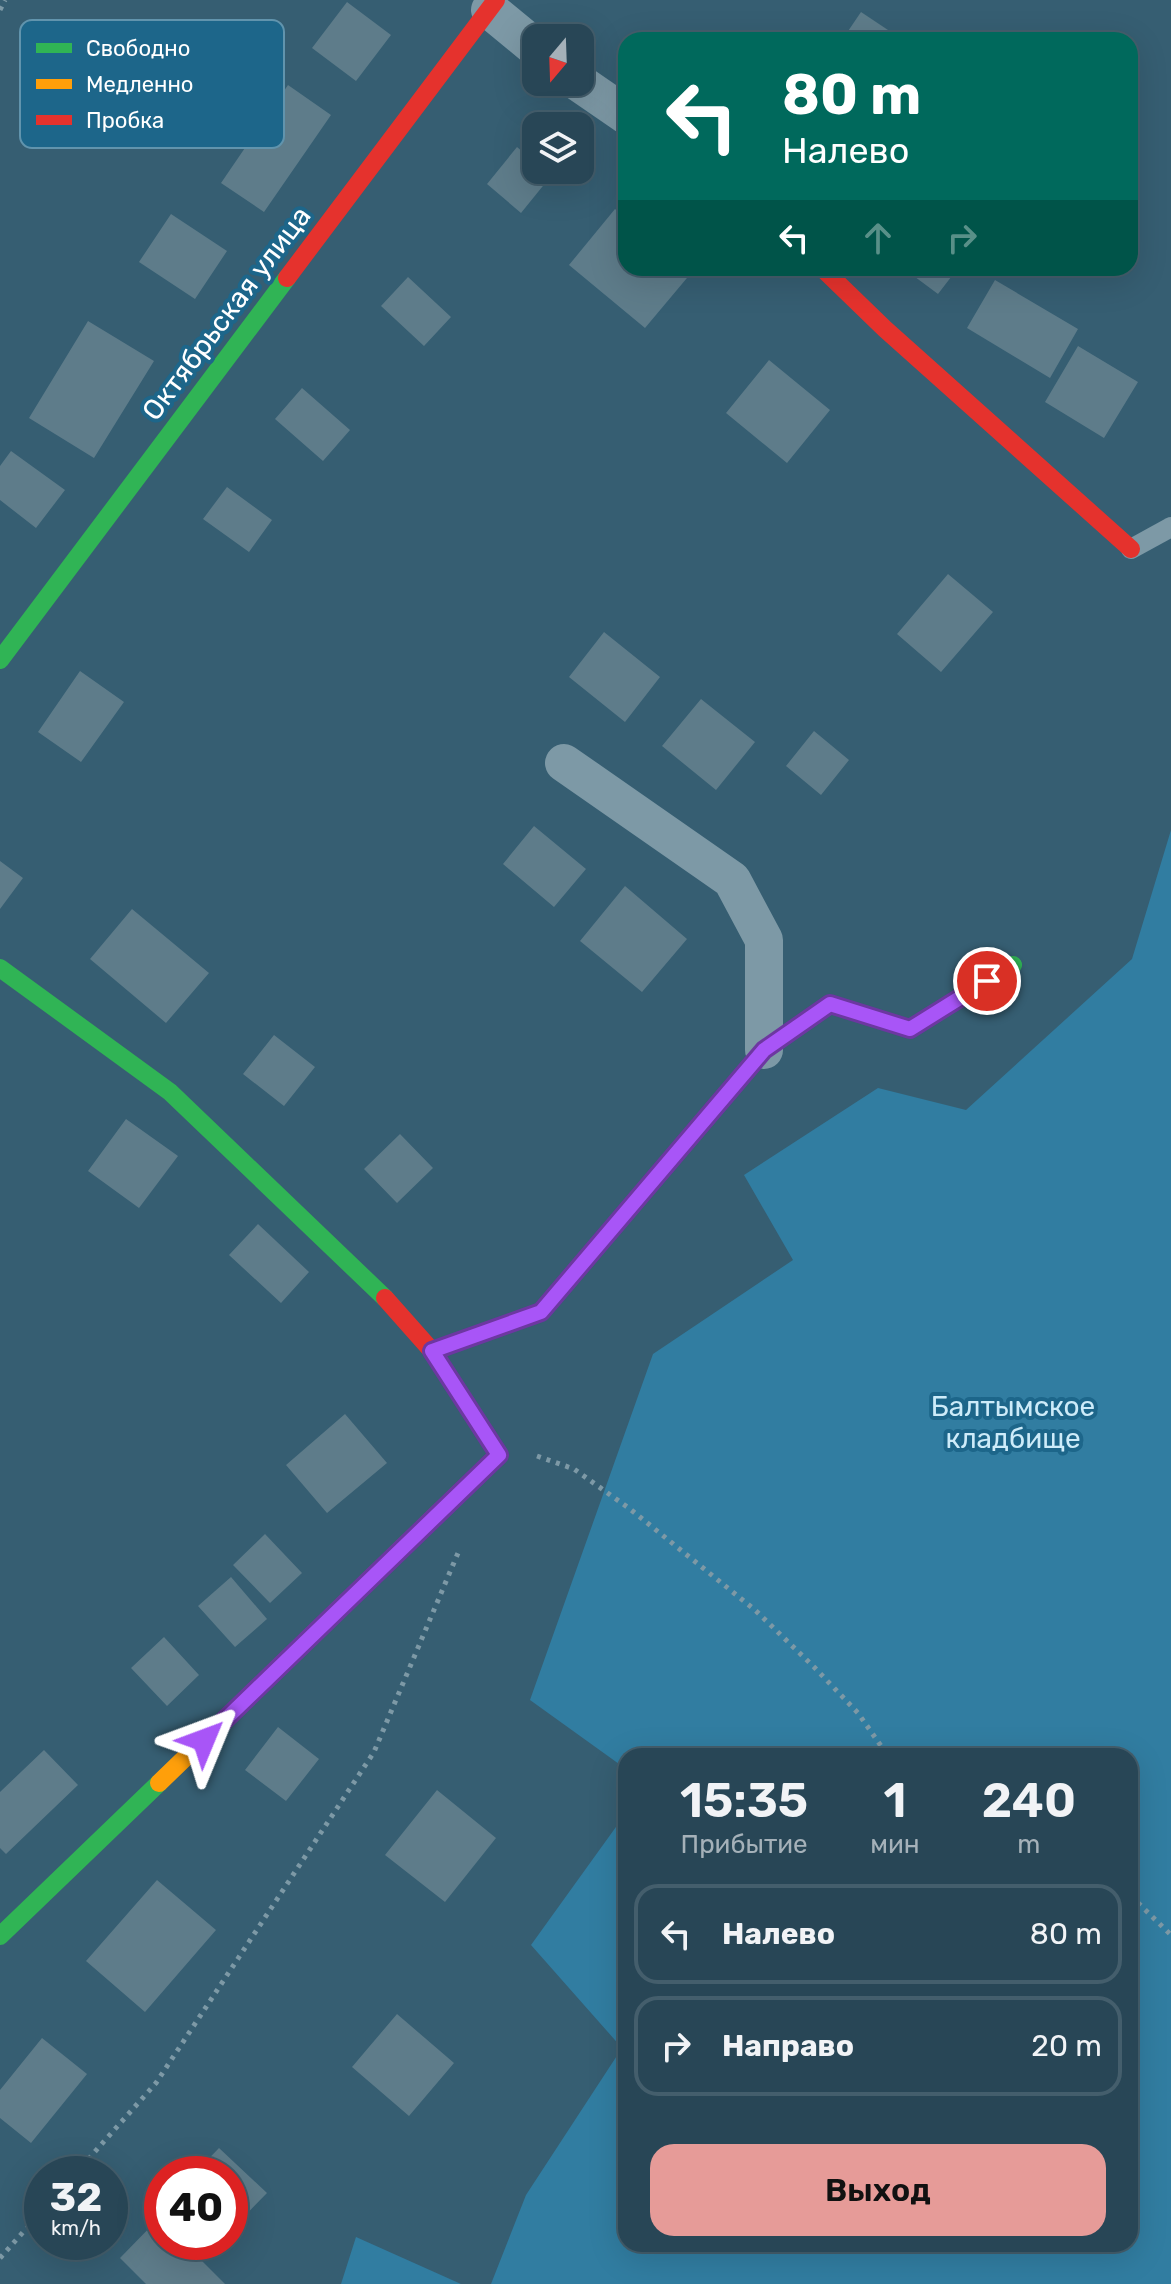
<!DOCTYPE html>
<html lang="ru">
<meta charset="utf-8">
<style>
body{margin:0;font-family:Rubik,sans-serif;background:#345060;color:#f1f3f6;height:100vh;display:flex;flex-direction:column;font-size:30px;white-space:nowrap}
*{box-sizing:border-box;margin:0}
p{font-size:26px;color:#a5b1b9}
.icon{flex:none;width:44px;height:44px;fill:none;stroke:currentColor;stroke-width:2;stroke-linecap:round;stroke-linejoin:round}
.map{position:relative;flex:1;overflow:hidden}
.details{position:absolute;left:618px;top:1748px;width:520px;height:504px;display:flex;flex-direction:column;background:#284656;border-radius:24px;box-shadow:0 8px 32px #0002,0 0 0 2px #445e6c}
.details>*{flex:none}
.top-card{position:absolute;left:618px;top:32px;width:520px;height:244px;border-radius:24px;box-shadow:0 8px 32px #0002,0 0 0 2px #445e6c;background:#00695c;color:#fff;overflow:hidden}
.needle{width:52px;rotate:199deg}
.fabs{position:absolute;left:522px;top:24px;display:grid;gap:16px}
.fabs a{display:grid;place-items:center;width:72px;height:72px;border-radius:16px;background:#284656;box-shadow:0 8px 32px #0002,0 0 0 2px #445e6c;font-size:40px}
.speed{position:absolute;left:24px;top:2156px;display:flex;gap:16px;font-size:40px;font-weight:700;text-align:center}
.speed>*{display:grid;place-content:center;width:104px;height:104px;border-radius:50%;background:#284656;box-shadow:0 8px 32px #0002,0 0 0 2px #445e6c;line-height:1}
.speed small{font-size:20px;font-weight:400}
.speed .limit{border:12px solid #d22;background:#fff;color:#111}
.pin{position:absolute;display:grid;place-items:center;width:68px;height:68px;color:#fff;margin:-34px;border:4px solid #fff;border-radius:50%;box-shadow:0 2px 8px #0007}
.me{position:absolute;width:88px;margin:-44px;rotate:46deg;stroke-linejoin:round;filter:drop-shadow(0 0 6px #0008)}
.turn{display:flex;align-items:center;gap:28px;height:168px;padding:0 32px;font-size:36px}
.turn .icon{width:104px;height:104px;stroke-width:2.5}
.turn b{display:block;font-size:56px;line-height:68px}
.lanes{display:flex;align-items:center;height:76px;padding:0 32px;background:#0003;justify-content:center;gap:40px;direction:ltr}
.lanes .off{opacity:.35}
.eta{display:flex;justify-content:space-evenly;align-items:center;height:136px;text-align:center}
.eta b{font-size:48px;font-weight:600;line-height:56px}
.cta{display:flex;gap:16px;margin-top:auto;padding:16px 32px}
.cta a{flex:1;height:92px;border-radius:24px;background:#e69b98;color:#111;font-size:32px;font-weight:600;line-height:92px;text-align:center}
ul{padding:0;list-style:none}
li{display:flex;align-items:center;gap:24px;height:100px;margin:0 16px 12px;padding:0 16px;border:4px solid #445e6c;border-radius:24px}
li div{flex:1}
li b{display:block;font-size:30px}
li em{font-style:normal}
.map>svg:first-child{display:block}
.green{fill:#317da1}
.building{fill:#5e7c8a}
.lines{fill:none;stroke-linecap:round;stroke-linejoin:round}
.path{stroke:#7d99a6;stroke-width:5;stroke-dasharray:4 6;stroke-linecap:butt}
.lane{stroke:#7d99a6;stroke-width:20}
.street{stroke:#7d99a6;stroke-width:38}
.fast{stroke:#30b455;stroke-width:18}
.slow{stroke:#ff9f0a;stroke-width:18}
.jam{stroke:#e5322d;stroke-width:18}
.route-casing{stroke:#6d37a1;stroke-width:20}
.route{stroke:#a855f7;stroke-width:14}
.labels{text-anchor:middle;stroke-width:8;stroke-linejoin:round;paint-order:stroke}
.street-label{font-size:28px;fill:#fff;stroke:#1d668a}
.park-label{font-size:28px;fill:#cdebf9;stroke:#1d668a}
.key{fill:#1d668a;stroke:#6194ad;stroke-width:2}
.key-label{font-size:22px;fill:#fff}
</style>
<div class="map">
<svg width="1171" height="2284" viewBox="0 0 1171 2284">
<rect width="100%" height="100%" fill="#365e72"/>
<path class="green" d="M 1171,830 L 1171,2284 L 491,2284 L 526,2195 L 622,2048 L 531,1945 L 626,1813 L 626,2244 L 1130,2244 L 1130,1756 L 626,1756 L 626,1769 L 530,1700 L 653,1354 L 793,1260 L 744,1175 L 878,1088 L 966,1110 L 1132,959 Z
M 356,2237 L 461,2284 L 341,2284 Z"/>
<path class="building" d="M 347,2 L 391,35 L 356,81 L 312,48 Z
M 861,12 L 903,40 L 842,40 Z
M 288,85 L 331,115 L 264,212 L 221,183 Z
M 517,147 L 536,163 L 536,170 L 544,170 L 551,176 L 521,213 L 487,184 Z
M 615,209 L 626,218 L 626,268 L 687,268 L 692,272 L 645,328 L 569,265 Z
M 171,214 L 227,251 L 195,299 L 139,262 Z
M 903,268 L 958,268 L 938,294 Z
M 408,277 L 451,317 L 424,346 L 381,306 Z
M 995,280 L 1078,329 L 1050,378 L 967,328 Z
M 88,321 L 154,361 L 94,458 L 29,418 Z
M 1078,346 L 1138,382 L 1104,438 L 1045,402 Z
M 769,360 L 830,410 L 787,463 L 726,413 Z
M 302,388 L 350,430 L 323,461 L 275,419 Z
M 11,451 L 65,490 L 36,528 L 0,500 L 0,466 Z
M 227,487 L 272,520 L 249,552 L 203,519 Z
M 948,574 L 993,612 L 941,672 L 897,634 Z
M 604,632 L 660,677 L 625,722 L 569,677 Z
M 80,671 L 124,702 L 81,762 L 38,732 Z
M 701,699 L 755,742 L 716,790 L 662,746 Z
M 814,731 L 849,760 L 821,795 L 786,766 Z
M 534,826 L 586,869 L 554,907 L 503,864 Z
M 0,861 L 23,878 L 0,909 Z
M 625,886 L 687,939 L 642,992 L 580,941 Z
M 132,909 L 209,973 L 166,1023 L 90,959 Z
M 274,1035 L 315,1067 L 284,1106 L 243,1074 Z
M 126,1119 L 178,1156 L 139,1208 L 88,1171 Z
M 400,1134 L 433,1168 L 397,1203 L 364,1169 Z
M 258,1224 L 309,1272 L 281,1303 L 229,1255 Z
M 345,1414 L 387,1463 L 327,1513 L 286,1465 Z
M 265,1534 L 302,1573 L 270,1603 L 233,1565 Z
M 231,1577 L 267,1619 L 235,1647 L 198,1606 Z
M 164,1637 L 199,1675 L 167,1706 L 131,1668 Z
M 278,1727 L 319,1759 L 286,1801 L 245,1770 Z
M 44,1750 L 78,1785 L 6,1854 L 0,1848 L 0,1792 Z
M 437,1790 L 496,1838 L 445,1902 L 385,1855 Z
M 157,1880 L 216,1930 L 145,2012 L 86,1961 Z
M 397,2014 L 454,2063 L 409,2116 L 352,2067 Z
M 42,2038 L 87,2074 L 31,2143 L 0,2118 L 0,2090 Z
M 219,2148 L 267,2193 L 230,2231 L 230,2174 L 194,2174 Z
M 159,2218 L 162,2221 L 162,2242 L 183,2242 L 225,2284 L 146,2284 L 120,2258 Z"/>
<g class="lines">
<path class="path" d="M 0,10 L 5,0
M 537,1456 L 574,1469 L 630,1509 L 755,1610 L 814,1667 L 858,1713 L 888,1756
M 1130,1897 L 1134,1899 L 1171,1935
M 75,2174 L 156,2083 L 374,1752 L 458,1553
M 0,2258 L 42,2211"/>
<path class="lane" d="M 1131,549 L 1171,527"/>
<path class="street" d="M 490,10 L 536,48
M 578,82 L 626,115
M 564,763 L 732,880 L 764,940 L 764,1050"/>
<path class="fast" d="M 0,660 L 287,278
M 0,968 L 170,1092 L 385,1298
M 432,1351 L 541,1312 L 764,1050 L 830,1004 L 910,1029 L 1013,965
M 0,1936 L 159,1783"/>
<path class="slow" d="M 159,1783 L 460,1492"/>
<path class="jam" d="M 822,268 L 885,329 L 1131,549
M 287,278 L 496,0
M 385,1298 L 432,1351 L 499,1455 L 460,1492"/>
</g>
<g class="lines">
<defs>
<path id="route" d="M 204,1740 L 499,1455 L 432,1351 L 541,1312 L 764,1050 L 830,1004 L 910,1029 L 987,981"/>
</defs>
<use href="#route" class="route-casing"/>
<use href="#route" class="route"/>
</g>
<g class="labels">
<g class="street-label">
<text transform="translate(226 313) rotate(-53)" y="10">Октябрьская улица</text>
</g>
<g class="park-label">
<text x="1013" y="1416">Балтымское<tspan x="1013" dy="32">кладбище</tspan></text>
</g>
</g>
<rect x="20" y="20" width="264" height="128" rx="12" class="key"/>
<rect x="36" y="43" width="36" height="10" fill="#30b455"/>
<rect x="36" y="79" width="36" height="10" fill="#ff9f0a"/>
<rect x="36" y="115" width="36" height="10" fill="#e5322d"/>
<g class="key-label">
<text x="86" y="56">Свободно</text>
<text x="86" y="92">Медленно</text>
<text x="86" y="128">Пробка</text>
</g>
</svg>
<div class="fabs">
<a><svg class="needle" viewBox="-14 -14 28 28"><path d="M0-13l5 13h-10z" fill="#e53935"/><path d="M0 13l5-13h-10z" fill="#a5b1b9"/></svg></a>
<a><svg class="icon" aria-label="layers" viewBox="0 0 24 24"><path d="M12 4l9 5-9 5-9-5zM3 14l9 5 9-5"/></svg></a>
</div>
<div class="speed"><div>32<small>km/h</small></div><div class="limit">40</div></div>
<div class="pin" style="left:987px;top:981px;background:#d93025"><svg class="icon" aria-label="arrive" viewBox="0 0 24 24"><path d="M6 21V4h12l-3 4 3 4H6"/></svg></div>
<svg class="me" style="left:204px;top:1740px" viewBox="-20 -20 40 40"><path d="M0-17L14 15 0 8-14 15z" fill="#a855f7" stroke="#fff" stroke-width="4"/></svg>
<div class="top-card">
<div class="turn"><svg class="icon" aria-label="left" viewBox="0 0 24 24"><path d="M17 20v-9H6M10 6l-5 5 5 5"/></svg><div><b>80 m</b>Налево</div></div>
<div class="lanes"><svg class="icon" aria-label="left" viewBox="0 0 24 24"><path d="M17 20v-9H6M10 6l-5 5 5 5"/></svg><svg class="icon off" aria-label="ahead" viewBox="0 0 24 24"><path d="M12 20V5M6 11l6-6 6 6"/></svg><svg class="icon off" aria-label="right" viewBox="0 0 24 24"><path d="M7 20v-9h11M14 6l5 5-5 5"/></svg></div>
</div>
<section class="details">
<div class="eta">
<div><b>15:35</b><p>Прибытие</p></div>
<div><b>1</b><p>мин</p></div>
<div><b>240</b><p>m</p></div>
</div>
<ul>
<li><svg class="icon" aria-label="left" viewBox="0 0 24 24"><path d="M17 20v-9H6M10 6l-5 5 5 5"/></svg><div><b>Налево</b></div><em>80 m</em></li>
<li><svg class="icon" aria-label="right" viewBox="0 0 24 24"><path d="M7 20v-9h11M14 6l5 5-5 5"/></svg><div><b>Направо</b></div><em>20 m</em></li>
</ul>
<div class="cta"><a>Выход</a></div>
</section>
</div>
